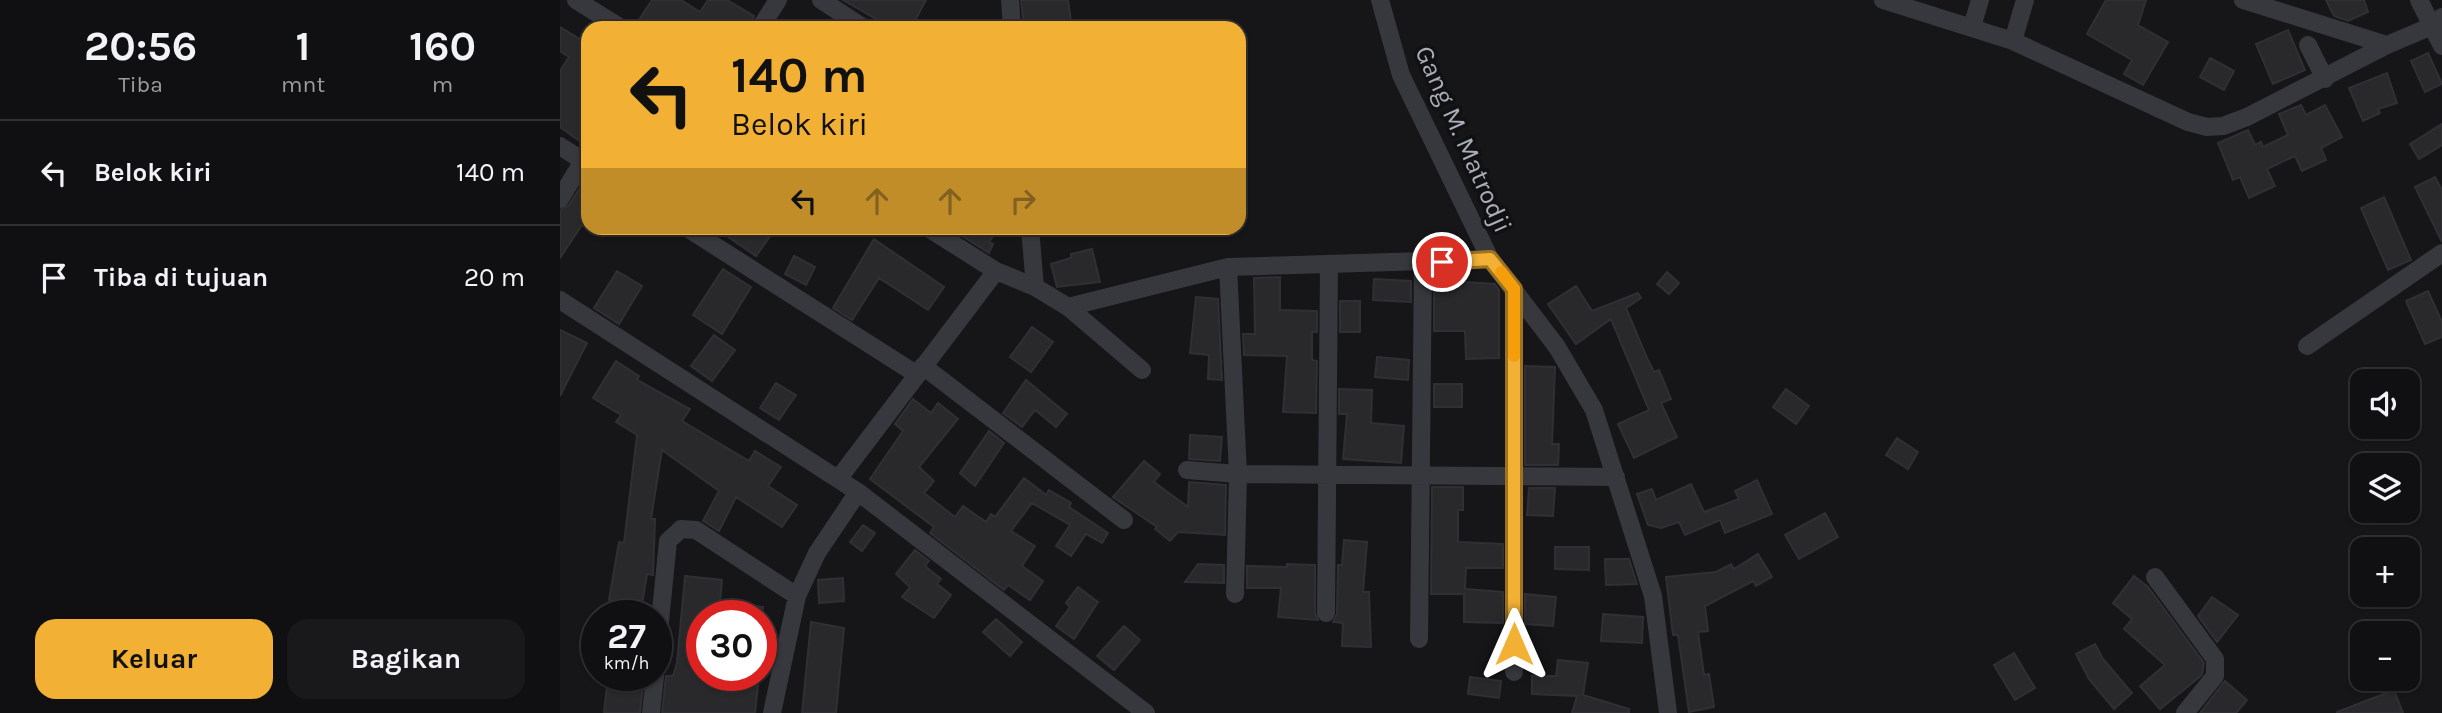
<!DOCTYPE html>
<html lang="id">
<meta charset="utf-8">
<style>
body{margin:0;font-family:Karla,sans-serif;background:#19191b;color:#f1f3f6;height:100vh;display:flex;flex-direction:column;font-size:26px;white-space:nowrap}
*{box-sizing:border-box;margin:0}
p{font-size:23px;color:#9c9d9f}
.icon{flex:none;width:38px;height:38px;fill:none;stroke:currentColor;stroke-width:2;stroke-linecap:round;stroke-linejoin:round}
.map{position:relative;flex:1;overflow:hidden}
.panel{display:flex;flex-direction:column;background:#101012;width:560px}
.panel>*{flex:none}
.banner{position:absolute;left:21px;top:21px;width:665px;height:214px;border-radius:21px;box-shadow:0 2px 5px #0004,0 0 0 2px #303032;background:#f2b134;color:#111;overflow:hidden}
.fabs{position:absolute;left:1790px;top:369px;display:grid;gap:14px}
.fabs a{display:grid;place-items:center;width:70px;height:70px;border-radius:14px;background:#101012;box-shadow:0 2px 5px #0004,0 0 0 2px #303032;font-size:35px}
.speed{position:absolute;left:21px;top:600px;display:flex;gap:14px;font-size:35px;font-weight:700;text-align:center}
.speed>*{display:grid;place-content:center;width:91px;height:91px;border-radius:50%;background:#101012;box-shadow:0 2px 5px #0004,0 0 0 2px #303032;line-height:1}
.speed small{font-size:18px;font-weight:400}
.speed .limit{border:10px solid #d22;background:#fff;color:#111}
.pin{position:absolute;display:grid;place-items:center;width:60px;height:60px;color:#fff;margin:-30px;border:4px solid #fff;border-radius:50%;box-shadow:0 2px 7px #0007}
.me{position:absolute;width:77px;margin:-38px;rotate:0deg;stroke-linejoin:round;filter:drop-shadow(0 0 5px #0008)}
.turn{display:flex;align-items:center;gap:24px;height:147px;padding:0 35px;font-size:32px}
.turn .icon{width:91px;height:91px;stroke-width:2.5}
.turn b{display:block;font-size:49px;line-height:60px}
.lanes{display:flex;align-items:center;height:66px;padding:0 35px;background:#0003;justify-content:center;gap:35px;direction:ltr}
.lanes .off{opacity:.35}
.eta{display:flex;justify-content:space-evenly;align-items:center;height:119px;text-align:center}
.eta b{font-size:42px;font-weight:700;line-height:49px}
.action{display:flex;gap:14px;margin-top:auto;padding:14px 35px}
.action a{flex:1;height:80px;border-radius:21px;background:#f2b134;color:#111;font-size:28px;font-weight:700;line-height:80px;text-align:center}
.action a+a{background:#19191b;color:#f1f3f6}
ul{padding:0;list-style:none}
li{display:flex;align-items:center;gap:21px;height:105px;padding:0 35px;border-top:2px solid #303032}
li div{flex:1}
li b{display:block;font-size:26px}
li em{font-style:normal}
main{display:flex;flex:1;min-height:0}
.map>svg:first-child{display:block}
.building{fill:#29292c;stroke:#303034;stroke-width:2}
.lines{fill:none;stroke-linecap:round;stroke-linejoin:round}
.minor{stroke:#37383d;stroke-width:18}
.route-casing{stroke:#9d7322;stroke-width:18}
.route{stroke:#f2b134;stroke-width:12}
.slow{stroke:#f59e0b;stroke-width:12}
.labels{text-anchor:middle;stroke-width:7;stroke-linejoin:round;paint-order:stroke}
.street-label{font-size:26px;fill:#a8adb8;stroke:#111113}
</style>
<main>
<section class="panel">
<div class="eta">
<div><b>20:56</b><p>Tiba</p></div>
<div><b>1</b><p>mnt</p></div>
<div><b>160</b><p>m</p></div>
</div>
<ul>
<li><svg class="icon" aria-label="left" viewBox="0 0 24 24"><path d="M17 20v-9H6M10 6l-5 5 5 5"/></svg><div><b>Belok kiri</b></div><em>140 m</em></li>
<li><svg class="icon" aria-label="arrive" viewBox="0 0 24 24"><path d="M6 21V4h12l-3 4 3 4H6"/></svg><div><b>Tiba di tujuan</b></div><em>20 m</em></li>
</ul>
<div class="action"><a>Keluar</a><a>Bagikan</a></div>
</section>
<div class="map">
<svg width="1882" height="713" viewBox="0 0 1882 713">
<rect width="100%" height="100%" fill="#161618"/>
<path class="building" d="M 92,0 L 121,0 L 140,12 L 148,0 L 167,0 L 194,16 L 189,28 L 85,28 L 77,23 Z
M 283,0 L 366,0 L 351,28 L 332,28 Z
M 461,0 L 508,0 L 512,28 L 464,28 Z
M 1546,0 L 1586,0 L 1578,25 L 1608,42 L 1583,85 L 1564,74 L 1572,60 L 1527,34 Z
M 1766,0 L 1804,0 L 1808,12 L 1788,21 L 1774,16 Z
M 0,27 L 28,44 L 28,147 L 0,127 L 0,71 L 9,57 L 0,51 Z
M 1728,30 L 1745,70 L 1713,84 L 1696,44 Z
M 1868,53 L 1882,84 L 1865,92 L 1851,61 Z
M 1650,58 L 1674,71 L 1664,90 L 1640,77 Z
M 1827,73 L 1837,103 L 1818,109 L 1820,113 L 1803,121 L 1789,88 Z
M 1741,105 L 1746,115 L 1765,105 L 1782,137 L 1761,148 L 1766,160 L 1742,171 L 1735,156 L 1707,169 L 1715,186 L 1689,198 L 1680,177 L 1673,180 L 1658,143 L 1688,130 L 1695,145 L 1701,142 L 1703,147 L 1728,135 L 1719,114 Z
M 1882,124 L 1882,145 L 1859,159 L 1850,144 Z
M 28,175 L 28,216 L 0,258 L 0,210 L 9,205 Z
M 1875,177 L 1882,190 L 1882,242 L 1855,187 Z
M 1824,197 L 1851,260 L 1828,270 L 1801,208 Z
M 155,228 L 216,228 L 196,256 Z
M 407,228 L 439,228 L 429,242 L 433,244 L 429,253 L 402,236 Z
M 314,239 L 384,287 L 368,310 L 319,278 L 292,320 L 273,308 Z
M 532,249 L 540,282 L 497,287 L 491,264 L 511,258 L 511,254 Z
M 234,256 L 255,267 L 246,285 L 225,274 Z
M 163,269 L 191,287 L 162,334 L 133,315 Z
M 57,271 L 82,286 L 59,324 L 34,308 Z
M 1107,272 L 1119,283 L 1109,294 L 1097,284 Z
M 720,277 L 720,310 L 757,311 L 757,332 L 752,332 L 752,360 L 757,361 L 756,413 L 723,412 L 727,356 L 684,355 L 683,334 L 695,334 L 694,278 Z
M 814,279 L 851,281 L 851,302 L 813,300 Z
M 874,280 L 935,284 L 939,290 L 939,358 L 906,359 L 905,331 L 874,331 Z
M 1016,286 L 1032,311 L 1078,293 L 1081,298 L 1066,308 L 1087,358 L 1094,372 L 1099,370 L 1111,399 L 1101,403 L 1117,437 L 1074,458 L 1058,424 L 1089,410 L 1051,319 L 1016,344 L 988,304 Z
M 1868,291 L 1882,322 L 1882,337 L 1865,344 L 1846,301 Z
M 636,297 L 658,299 L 662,380 L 648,379 L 649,355 L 630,353 Z
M 780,301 L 800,301 L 800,332 L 780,332 Z
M 472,327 L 493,342 L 471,372 L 450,357 Z
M 0,330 L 27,343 L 0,396 Z
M 154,335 L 175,350 L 152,381 L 131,366 Z
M 817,357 L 849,360 L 848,380 L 815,377 Z
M 56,361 L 79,376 L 77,380 L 130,409 L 122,421 L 189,461 L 195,451 L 221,467 L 208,486 L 237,505 L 222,527 L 176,497 L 159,531 L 143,521 L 159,491 L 102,450 L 91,519 L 95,519 L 93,575 L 87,574 L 80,616 L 51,616 L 54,601 L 49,600 L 59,542 L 64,543 L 77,435 L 56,422 L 61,415 L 33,398 Z
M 965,366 L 995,367 L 992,444 L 999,444 L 998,465 L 965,465 Z
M 466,380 L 507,414 L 496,427 L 475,410 L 462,427 L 443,413 Z
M 216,383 L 236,395 L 219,420 L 200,408 Z
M 874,384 L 902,384 L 902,407 L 874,407 Z
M 779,389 L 812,390 L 811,423 L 844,426 L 841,463 L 783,459 L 787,414 L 779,414 Z
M 1226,389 L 1249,406 L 1236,424 L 1213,407 Z
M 353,399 L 371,413 L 378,403 L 398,419 L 359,467 L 374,481 L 364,493 L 395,517 L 403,506 L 426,522 L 431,514 L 435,517 L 464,478 L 486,495 L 489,490 L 511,503 L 509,507 L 548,533 L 542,543 L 526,534 L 511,556 L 496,546 L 510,525 L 472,503 L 451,531 L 475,546 L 462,566 L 483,581 L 470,600 L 448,585 L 444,590 L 370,533 L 374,527 L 310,479 L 343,431 L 335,424 Z
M 429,431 L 444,443 L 415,486 L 400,473 Z
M 630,435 L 662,437 L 660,461 L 629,459 Z
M 1337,438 L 1358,452 L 1348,469 L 1326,455 Z
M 584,461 L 600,474 L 594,482 L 628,507 L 629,482 L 666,485 L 665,535 L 618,532 L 610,541 L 595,529 L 597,527 L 553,497 Z
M 1197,480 L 1212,514 L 1165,533 L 1160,520 L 1125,535 L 1119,522 L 1101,528 L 1088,525 L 1077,494 L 1092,489 L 1096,500 L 1131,484 L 1144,512 L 1179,499 L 1175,491 Z
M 872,487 L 903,487 L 903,510 L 898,510 L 898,542 L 943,544 L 943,568 L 906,568 L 905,589 L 943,592 L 943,623 L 904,622 L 904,594 L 871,594 Z
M 969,488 L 995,488 L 993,516 L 967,515 Z
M 1265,513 L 1278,537 L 1239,559 L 1225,535 Z
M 303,525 L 315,533 L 302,551 L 290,542 Z
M 784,540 L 807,542 L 803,592 L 809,592 L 811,647 L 782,646 L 783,623 L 773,622 L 777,614 L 778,565 L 782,565 Z
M 995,547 L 1029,547 L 1029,570 L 995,569 Z
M 355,550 L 369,561 L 365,566 L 381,579 L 377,584 L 391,595 L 374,618 L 342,597 L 350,587 L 336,574 Z
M 1198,554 L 1212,577 L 1196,586 L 1193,581 L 1145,606 L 1148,631 L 1138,632 L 1144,675 L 1149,674 L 1154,707 L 1129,712 L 1118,635 L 1113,635 L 1106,577 L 1156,572 L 1171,564 L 1174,569 Z
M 1045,559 L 1069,559 L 1077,584 L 1046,585 Z
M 638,564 L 664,565 L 664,583 L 625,582 Z
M 727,564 L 755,565 L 755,613 L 758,620 L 718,617 L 721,588 L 687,588 L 687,566 L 727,567 Z
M 125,576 L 162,580 L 160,601 L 203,607 L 202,616 L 142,616 L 142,676 L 199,676 L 195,713 L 102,713 L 106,676 L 113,676 L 117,663 Z
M 1574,576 L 1588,587 L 1644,663 L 1642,675 L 1600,709 L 1580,686 L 1605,665 L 1564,629 L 1572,619 L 1553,603 Z
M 283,578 L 284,601 L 259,603 L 258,580 Z
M 518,587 L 538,602 L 514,639 L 496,626 L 510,607 L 506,603 Z
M 965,594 L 996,597 L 993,626 L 965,624 Z
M 1652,597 L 1678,615 L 1657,642 L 1638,616 Z
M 1043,614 L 1083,617 L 1082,643 L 1041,641 Z
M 436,619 L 462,642 L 450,656 L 423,632 Z
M 251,622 L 284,628 L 276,713 L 242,713 Z
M 564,626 L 580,640 L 554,670 L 537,656 Z
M 1535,644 L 1543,659 L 1572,693 L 1554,709 L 1529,679 L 1516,654 Z
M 1454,653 L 1475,688 L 1455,700 L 1434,665 Z
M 998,660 L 1028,663 L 1023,695 L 1069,709 L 1069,713 L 1012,713 L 1017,696 L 972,694 L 972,676 L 996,676 Z
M 48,676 L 84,676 L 80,713 L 44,713 Z
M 910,677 L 941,681 L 939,698 L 908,694 Z
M 1665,681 L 1687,700 L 1676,713 L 1640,713 Z
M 1834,690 L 1843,713 L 1777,713 L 1777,712 Z"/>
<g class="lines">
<path class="minor" d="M 16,0 L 61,28
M 261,0 L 304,28
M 450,0 L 452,28
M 820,0 L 841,75 L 930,259
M 1323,0 L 1453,41 L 1628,122 L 1647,127 L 1663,126 L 1687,117 L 1827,45 L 1872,26 L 1882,46
M 1683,0 L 1827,45
M 1859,0 L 1872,26 L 1882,17
M 1412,27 L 1420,0
M 200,28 L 218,0
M 1453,41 L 1465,0
M 1748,45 L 1765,79
M 0,146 L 28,164
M 0,199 L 23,161
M 127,228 L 356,374
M 368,228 L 436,271 L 475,287
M 470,228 L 475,287 L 508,307 L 668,267 L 930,259 L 997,347 L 1034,410 L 1093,596 L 1108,713
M 668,267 L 678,474 L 675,594
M 0,300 L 298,492 L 586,713
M 508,307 L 582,370
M 1747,346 L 1882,253
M 363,366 L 564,520
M 627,470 L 678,474 L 1056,477
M 279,478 L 436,271
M 1595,577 L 1655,659 L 1655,676 L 1625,713
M 766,613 L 769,265
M 859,639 L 863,263
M 96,661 L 108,541 L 121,529 L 136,530 L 237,596
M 954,672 L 954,289
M 91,713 L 95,676
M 212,713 L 237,596 L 257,553 L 298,492"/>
</g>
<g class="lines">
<defs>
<path id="route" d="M 882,262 L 930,259 L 954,289 L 954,644"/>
</defs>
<use href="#route" class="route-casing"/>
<use href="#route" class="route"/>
<path class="slow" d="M 941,272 L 954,289 L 954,356"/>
</g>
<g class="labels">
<g class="street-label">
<text transform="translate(904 139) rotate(66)" y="9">Gang M. Matrodji</text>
</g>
</g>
</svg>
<div class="fabs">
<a><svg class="icon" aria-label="sound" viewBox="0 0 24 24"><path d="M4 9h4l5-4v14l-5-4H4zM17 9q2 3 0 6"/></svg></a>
<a><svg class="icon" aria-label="layers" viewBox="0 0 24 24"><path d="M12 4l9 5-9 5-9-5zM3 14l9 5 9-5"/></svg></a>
<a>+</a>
<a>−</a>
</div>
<div class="speed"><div>27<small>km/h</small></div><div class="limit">30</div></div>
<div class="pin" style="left:882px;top:262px;background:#d93025"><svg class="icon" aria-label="arrive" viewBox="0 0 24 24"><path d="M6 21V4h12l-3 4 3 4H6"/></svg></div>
<svg class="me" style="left:954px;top:644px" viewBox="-20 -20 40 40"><path d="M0-17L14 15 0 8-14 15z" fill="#f2b134" stroke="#fff" stroke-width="4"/></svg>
<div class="banner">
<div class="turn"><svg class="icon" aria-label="left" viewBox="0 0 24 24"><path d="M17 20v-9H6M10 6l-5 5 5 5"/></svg><div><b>140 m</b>Belok kiri</div></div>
<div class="lanes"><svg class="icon" aria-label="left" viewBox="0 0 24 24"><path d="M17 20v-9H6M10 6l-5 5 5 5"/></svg><svg class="icon off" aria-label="ahead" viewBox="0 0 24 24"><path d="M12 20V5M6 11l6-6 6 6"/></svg><svg class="icon off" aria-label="ahead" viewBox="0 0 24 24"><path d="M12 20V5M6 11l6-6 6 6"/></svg><svg class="icon off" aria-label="right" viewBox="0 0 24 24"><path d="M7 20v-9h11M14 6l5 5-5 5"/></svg></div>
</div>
</div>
</main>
